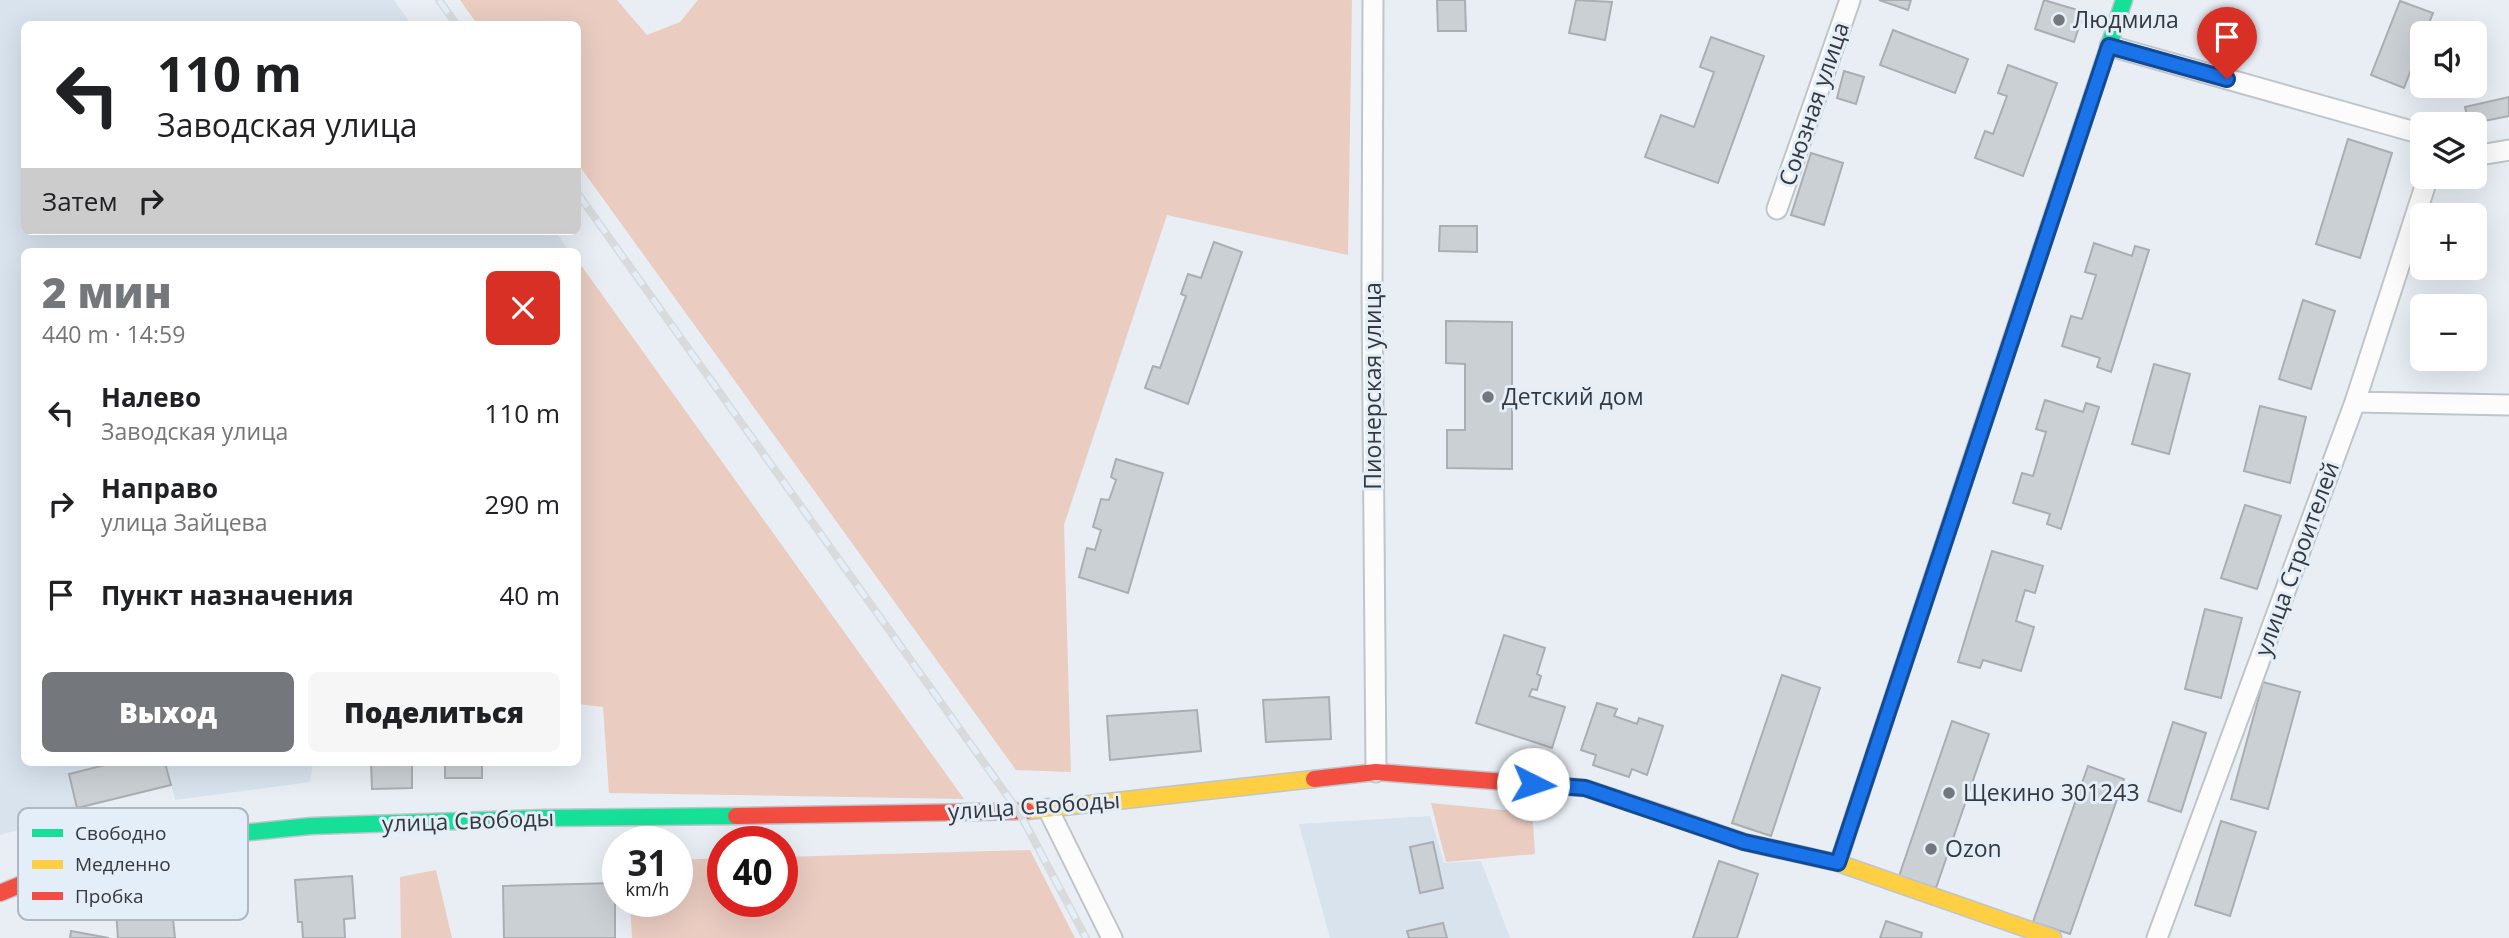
<!DOCTYPE html>
<html lang="ru">
<meta charset="utf-8">
<style>
body{margin:0;font-family:"Open Sans",sans-serif;background:#f6f6f6;color:#202124;height:100vh;display:flex;flex-direction:column;font-size:26px;white-space:nowrap}
*{box-sizing:border-box;margin:0}
p{font-size:23px;color:#757577}
.icon{flex:none;width:38px;height:38px;fill:none;stroke:currentColor;stroke-width:2;stroke-linecap:round;stroke-linejoin:round}
.map{position:relative;flex:1;overflow:hidden}
.side{position:absolute;left:21px;top:248px;width:560px;height:518px;display:flex;flex-direction:column;background:#fff;border-radius:10px;box-shadow:0 7px 28px #0002}
.side>*{flex:none}
.banner{position:absolute;left:21px;top:21px;width:560px;height:214px;border-radius:10px;box-shadow:0 7px 28px #0002;background:#fff;color:#202124;overflow:hidden}
.tools{position:absolute;left:2410px;top:21px;display:grid;gap:14px}
.tools a{display:grid;place-items:center;width:77px;height:77px;border-radius:10px;background:#fff;box-shadow:0 7px 28px #0002;font-size:35px}
.speed{position:absolute;left:602px;top:826px;display:flex;gap:14px;font-size:35px;font-weight:700;text-align:center}
.speed>*{display:grid;place-content:center;width:91px;height:91px;border-radius:50%;background:#fff;box-shadow:0 7px 28px #0002;line-height:1}
.speed small{font-size:18px;font-weight:400}
.speed .limit{border:10px solid #d22;background:#fff;color:#111}
.pin{position:absolute;display:grid;place-items:center;width:60px;height:60px;color:#fff;margin:-72px -30px;border-radius:50% 50% 50% 0;rotate:-45deg;box-shadow:0 0 7px #0007}
.pin .icon{rotate:45deg}
.me{position:absolute;width:77px;margin:-38px;rotate:94deg;stroke-linejoin:round;filter:drop-shadow(0 0 5px #0008)}
.turn{display:flex;align-items:center;gap:24px;height:147px;padding:0 21px;font-size:32px}
.turn .icon{width:91px;height:91px;stroke-width:2.5}
.turn b{display:block;font-size:49px;line-height:60px}
.then{display:flex;align-items:center;height:66px;padding:0 21px;background:#0003;gap:14px;font-size:26px}
.round{display:grid;place-items:center;flex:none;width:74px;height:74px;border-radius:10px;background:#f6f6f6}
.headline{display:flex;align-items:center;justify-content:space-between;height:119px;padding:0 21px}
h1{font-size:42px;font-weight:800;line-height:52px;color:#74787c}
.button{display:flex;gap:14px;margin-top:auto;padding:14px 21px}
.button a{flex:1;height:80px;border-radius:10px;background:#74787c;color:#fff;font-size:28px;font-weight:800;line-height:80px;text-align:center}
.button a+a{background:#f6f6f6;color:#202124}
ul{padding:0;list-style:none}
li{display:flex;align-items:center;gap:21px;height:91px;padding:0 21px}
li div{flex:1}
li b{display:block;font-size:26px}
li em{font-style:normal}
.map>svg:first-child{display:block}
.built{fill:#d8e3ee}
.green{fill:#eaccc1}
.building{fill:#cbd0d5;stroke:#aaaeb3;stroke-width:2}
.lines{fill:none;stroke-linecap:round;stroke-linejoin:round}
.street-casing{stroke:#c0c5c9;stroke-width:23}
.fast-casing{stroke:#c0c5c9;stroke-width:19}
.slow-casing{stroke:#c0c5c9;stroke-width:19}
.jam-casing{stroke:#c0c5c9;stroke-width:19}
.street{stroke:#fcfcfd;stroke-width:19}
.fast{stroke:#16e098;stroke-width:16}
.slow{stroke:#ffcf43;stroke-width:16}
.jam{stroke:#f24e42;stroke-width:16}
.rail-casing{stroke:#d8dadb;stroke-width:8}
.rail{stroke:#e4eef8;stroke-width:5;stroke-dasharray:16;stroke-linecap:butt}
.route-casing{stroke:#114b97;stroke-width:18}
.route{stroke:#1a73e8;stroke-width:12}
.poi-dot{fill:#74787c;stroke:#e4eef8;stroke-width:2.5}
.labels{text-anchor:middle;stroke-width:6;stroke-linejoin:round;paint-order:stroke}
.poi-label{font-size:23px;fill:#35383c;stroke:#e4eef8;text-anchor:start}
.street-label{font-size:23px;fill:#35383c;stroke:#e4eef8}
.key{fill:#e4eef8;stroke:#b0b7c0;stroke-width:2}
.key-label{font-size:19px;fill:#35383c}
</style>
<div class="map">
<svg width="2509" height="938" viewBox="0 0 2509 938">
<rect width="100%" height="100%" fill="#e8eef4"/>
<path class="built" d="M 0,0 L 394,0 L 411,24 L 24,24 L 24,231 L 555,231 L 570,252 L 24,252 L 24,763 L 111,763 L 69,773 L 78,813 L 0,835 Z
M 166,763 L 313,763 L 310,782 L 175,800 Z
M 1430,816 L 1444,863 L 1481,861 L 1510,938 L 1330,938 L 1299,824 Z"/>
<path class="green" d="M 460,0 L 617,0 L 647,35 L 680,22 L 698,0 L 1352,0 L 1348,255 L 1167,215 L 1064,525 L 1071,772 L 1016,770 L 578,164 L 578,24 L 477,24 Z
M 580,264 L 598,289 L 964,799 L 609,793 L 603,707 L 578,704 L 578,278 Z
M 1431,803 L 1502,810 L 1532,809 L 1535,854 L 1446,862 Z
M 1030,850 L 1075,938 L 632,938 L 630,901 L 677,901 L 677,860 L 723,858 L 723,901 L 782,901 L 782,857 Z
M 436,870 L 452,938 L 401,938 L 400,877 Z"/>
<path class="building" d="M 1437,0 L 1465,0 L 1466,31 L 1438,31 Z
M 1576,0 L 1612,2 L 1605,40 L 1569,33 Z
M 1879,0 L 1911,0 L 1908,10 Z
M 2044,0 L 2084,12 L 2074,42 L 2035,29 Z
M 2400,1 L 2433,13 L 2425,33 L 2422,33 L 2422,41 L 2404,88 L 2371,75 Z
M 1893,30 L 1968,59 L 1955,93 L 1880,65 Z
M 1711,37 L 1764,56 L 1718,183 L 1645,157 L 1661,115 L 1694,127 L 1714,72 L 1700,67 Z
M 2008,65 L 2057,83 L 2023,176 L 1975,158 L 1985,131 L 1993,134 L 2007,96 L 1998,93 Z
M 1844,71 L 1864,77 L 1856,104 L 1837,98 Z
M 2509,97 L 2509,116 L 2469,124 L 2465,107 Z
M 2348,139 L 2392,153 L 2360,258 L 2316,244 Z
M 1811,153 L 1843,163 L 1824,225 L 1791,215 Z
M 1440,226 L 1477,226 L 1477,252 L 1439,251 Z
M 1214,242 L 1242,252 L 1188,404 L 1145,388 L 1153,366 L 1160,368 L 1186,296 L 1181,294 L 1188,274 L 1201,278 Z
M 2094,243 L 2132,256 L 2135,246 L 2149,250 L 2111,372 L 2097,367 L 2100,358 L 2062,346 L 2071,316 L 2082,319 L 2096,275 L 2085,272 Z
M 2303,300 L 2335,311 L 2311,389 L 2279,379 Z
M 1446,321 L 1512,322 L 1512,469 L 1447,468 L 1447,430 L 1465,430 L 1465,364 L 1446,363 Z
M 2154,364 L 2190,374 L 2169,454 L 2132,444 Z
M 2045,400 L 2083,412 L 2086,403 L 2099,407 L 2061,529 L 2047,524 L 2050,514 L 2013,503 L 2022,473 L 2033,476 L 2046,432 L 2036,429 Z
M 2260,406 L 2306,417 L 2290,483 L 2244,471 Z
M 1116,459 L 1163,473 L 1128,593 L 1079,577 L 1087,548 L 1095,550 L 1101,530 L 1093,527 L 1101,499 L 1109,500 L 1116,480 L 1111,477 Z
M 2245,505 L 2281,516 L 2257,589 L 2221,578 Z
M 1992,551 L 2043,566 L 2035,593 L 2025,590 L 2016,621 L 2034,627 L 2021,671 L 1983,660 L 1980,668 L 1958,662 Z
M 2205,609 L 2242,618 L 2221,698 L 2185,689 Z
M 1504,635 L 1545,648 L 1537,674 L 1541,676 L 1537,690 L 1532,689 L 1529,696 L 1565,707 L 1552,748 L 1476,723 Z
M 1782,675 L 1820,688 L 1771,836 L 1732,823 Z
M 2263,682 L 2300,692 L 2268,809 L 2231,799 Z
M 1329,697 L 1331,739 L 1266,742 L 1263,700 Z
M 1597,703 L 1617,709 L 1614,716 L 1637,724 L 1639,718 L 1663,726 L 1647,775 L 1632,769 L 1629,777 L 1593,765 L 1596,755 L 1581,750 Z
M 1197,710 L 1201,751 L 1110,760 L 1107,716 Z
M 1952,721 L 1989,734 L 1936,888 L 1899,876 Z
M 2173,722 L 2206,733 L 2181,812 L 2148,801 Z
M 113,763 L 165,763 L 171,785 L 77,808 L 69,774 Z
M 371,763 L 412,763 L 412,788 L 372,789 Z
M 445,763 L 482,763 L 482,778 L 445,778 Z
M 2088,766 L 2124,779 L 2070,934 L 2033,922 Z
M 2221,821 L 2256,832 L 2230,916 L 2195,905 Z
M 1433,842 L 1443,888 L 1420,893 L 1410,847 Z
M 1719,861 L 1758,874 L 1737,938 L 1693,938 Z
M 352,876 L 355,918 L 344,919 L 345,938 L 303,938 L 302,922 L 298,922 L 295,880 Z
M 615,883 L 615,938 L 504,938 L 503,886 Z
M 170,890 L 175,938 L 118,938 L 116,911 L 107,911 L 106,896 Z
M 1886,921 L 1922,933 L 1921,938 L 1880,938 Z
M 1443,923 L 1447,938 L 1409,938 L 1407,931 Z
M 71,931 L 109,938 L 70,938 Z"/>
<g class="lines">
<defs>
<path id="street" d="M 1373,0 L 1372,288 L 1376,772
M 2110,46 L 2422,134
M 2474,156 L 2509,150
M 1777,209 L 1850,0
M 2355,402 L 2509,405
M 1048,809 L 1112,938
M 2157,938 L 2355,402 L 2428,177"/>
<path id="fast" d="M 1987,412 L 2124,0
M 202,837 L 311,826 L 545,818 L 736,816"/>
<path id="slow" d="M 1027,811 L 1314,779
M 1669,816 L 1744,842 L 1838,863 L 2053,938
M 1838,863 L 1987,412"/>
<path id="jam" d="M 1314,779 L 1376,772 L 1585,788 L 1669,816
M 736,816 L 1027,811
M 0,893 L 118,845 L 202,837"/>
</defs>
<use href="#street" class="street-casing"/>
<use href="#fast" class="fast-casing"/>
<use href="#slow" class="slow-casing"/>
<use href="#jam" class="jam-casing"/>
<use href="#street" class="street"/>
<use href="#fast" class="fast"/>
<use href="#slow" class="slow"/>
<use href="#jam" class="jam"/>
<defs>
<path id="rail" d="M 439,0 L 456,24
M 578,194 L 1019,812 L 1086,938"/>
</defs>
<use href="#rail" class="rail-casing"/>
<use href="#rail" class="rail"/>
</g>
<g class="lines">
<defs>
<path id="route" d="M 1533,784 L 1585,788 L 1744,842 L 1838,863 L 2109,46 L 2227,79"/>
</defs>
<use href="#route" class="route-casing"/>
<use href="#route" class="route"/>
</g>
<g class="poi-dot">
<circle cx="2059" cy="20" r="7"/>
<circle cx="1488" cy="397" r="7"/>
<circle cx="1949" cy="793" r="7"/>
<circle cx="1931" cy="849" r="7"/>
</g>
<g class="labels">
<g class="poi-label">
<text x="2073" y="28">Людмила</text>
<text x="1502" y="405">Детский дом</text>
<text x="1963" y="801">Щекино 301243</text>
<text x="1945" y="857">Ozon</text>
</g>
<g class="street-label">
<text transform="translate(1814 104) rotate(-71)" y="8">Союзная улица</text>
<text transform="translate(1373 386) rotate(-90)" y="8">Пионерская улица</text>
<text transform="translate(2297 559) rotate(-70)" y="8">улица Строителей</text>
<text transform="translate(1034 806) rotate(-4)" y="8">улица Свободы</text>
<text transform="translate(468 821) rotate(-2)" y="8">улица Свободы</text>
</g>
</g>
<rect x="18" y="808" width="230" height="112" rx="10" class="key"/>
<rect x="32" y="829" width="31" height="8" fill="#16e098"/>
<rect x="32" y="860" width="31" height="9" fill="#ffcf43"/>
<rect x="32" y="892" width="31" height="8" fill="#f24e42"/>
<g class="key-label">
<text x="75" y="840">Свободно</text>
<text x="75" y="871">Медленно</text>
<text x="75" y="903">Пробка</text>
</g>
</svg>
<div class="tools">
<a><svg class="icon" aria-label="sound" viewBox="0 0 24 24"><path d="M4 9h4l5-4v14l-5-4H4zM17 9q2 3 0 6"/></svg></a>
<a><svg class="icon" aria-label="layers" viewBox="0 0 24 24"><path d="M12 4l9 5-9 5-9-5zM3 14l9 5 9-5"/></svg></a>
<a>+</a>
<a>−</a>
</div>
<div class="speed"><div>31<small>km/h</small></div><div class="limit">40</div></div>
<div class="pin" style="left:2227px;top:79px;background:#d93025"><svg class="icon" aria-label="arrive" viewBox="0 0 24 24"><path d="M6 21V4h12l-3 4 3 4H6"/></svg></div>
<svg class="me" style="left:1533px;top:784px" viewBox="-20 -20 40 40"><circle r="19" fill="#fff"/><path d="M0-13L10 11 0 6-10 11z" fill="#1a73e8"/></svg>
<div class="banner">
<div class="turn"><svg class="icon" aria-label="left" viewBox="0 0 24 24"><path d="M17 20v-9H6M10 6l-5 5 5 5"/></svg><div><b>110 m</b>Заводская улица</div></div>
<div class="then">Затем<svg class="icon" aria-label="right" viewBox="0 0 24 24"><path d="M7 20v-9h11M14 6l5 5-5 5"/></svg></div>
</div>
<section class="side">
<div class="headline"><div><h1>2 мин</h1><p>440 m · 14:59</p></div><a class="round" style="background:#d93025;color:#fff"><svg class="icon" aria-label="close" viewBox="0 0 24 24"><path d="M6 6l12 12M18 6L6 18"/></svg></a></div>
<ul>
<li><svg class="icon" aria-label="left" viewBox="0 0 24 24"><path d="M17 20v-9H6M10 6l-5 5 5 5"/></svg><div><b>Налево</b><p>Заводская улица</p></div><em>110 m</em></li>
<li><svg class="icon" aria-label="right" viewBox="0 0 24 24"><path d="M7 20v-9h11M14 6l5 5-5 5"/></svg><div><b>Направо</b><p>улица Зайцева</p></div><em>290 m</em></li>
<li><svg class="icon" aria-label="arrive" viewBox="0 0 24 24"><path d="M6 21V4h12l-3 4 3 4H6"/></svg><div><b>Пункт назначения</b></div><em>40 m</em></li>
</ul>
<div class="button"><a>Выход</a><a>Поделиться</a></div>
</section>
</div>
